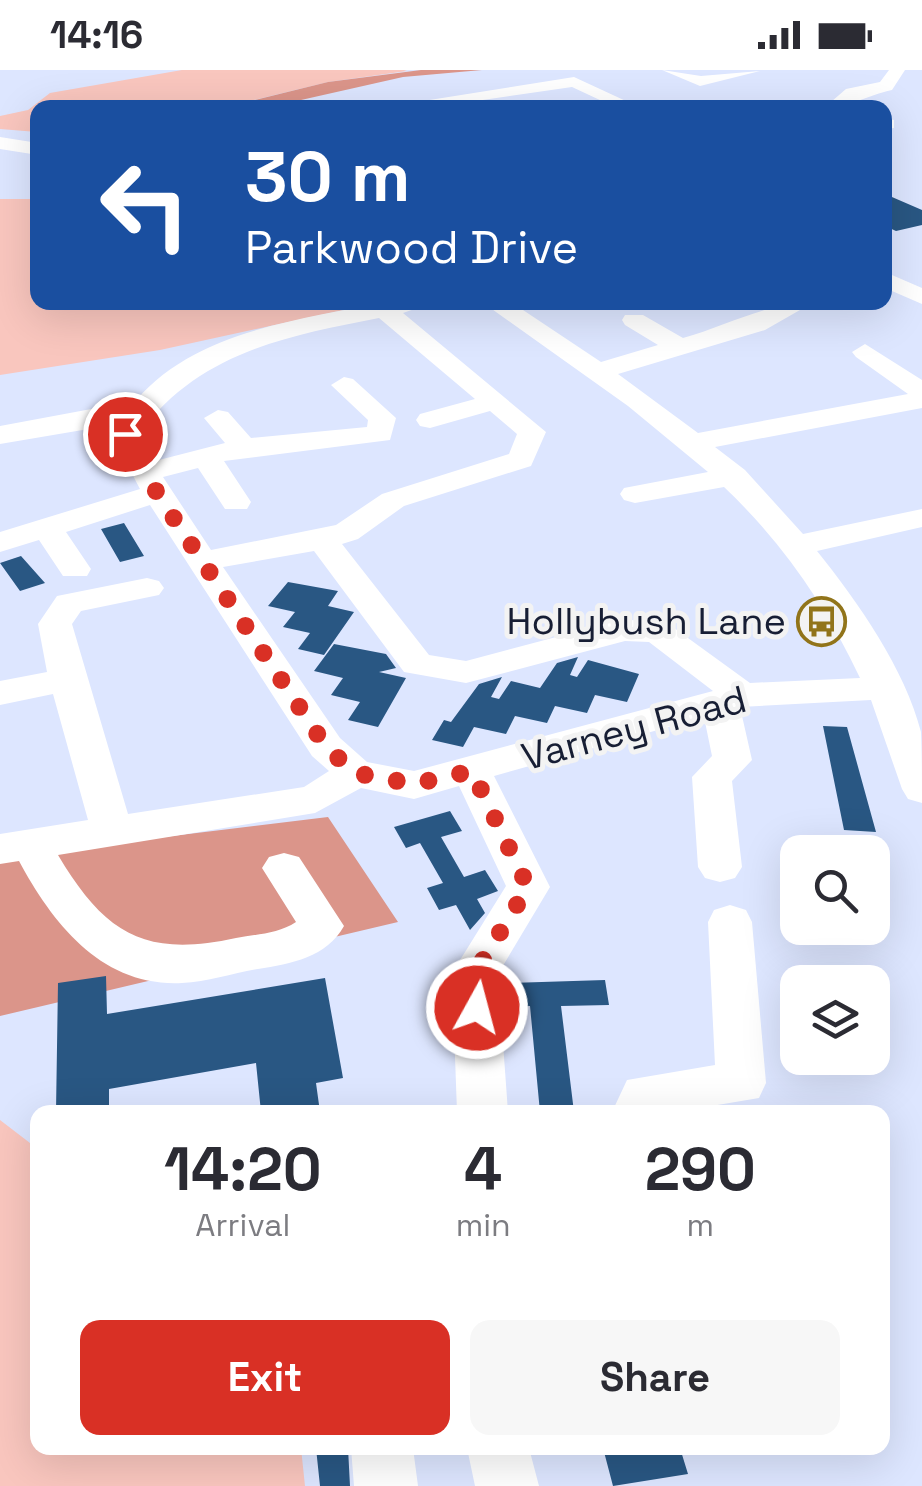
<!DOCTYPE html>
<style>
body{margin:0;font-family:"Space Grotesk",sans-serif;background:#f7f7f7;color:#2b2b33;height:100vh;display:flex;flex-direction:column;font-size:38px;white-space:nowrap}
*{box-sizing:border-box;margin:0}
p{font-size:32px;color:#7c7c81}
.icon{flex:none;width:55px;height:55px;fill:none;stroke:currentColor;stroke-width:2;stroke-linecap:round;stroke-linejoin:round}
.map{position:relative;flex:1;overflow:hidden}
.sheet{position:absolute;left:30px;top:1035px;width:860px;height:350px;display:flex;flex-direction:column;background:#fff;border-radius:20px;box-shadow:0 10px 40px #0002}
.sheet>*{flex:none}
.top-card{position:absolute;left:30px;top:30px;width:862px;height:210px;border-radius:20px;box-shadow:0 10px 40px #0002;background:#1a4fa0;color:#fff;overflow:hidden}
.controls{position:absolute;left:780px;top:765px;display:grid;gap:20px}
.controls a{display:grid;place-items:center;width:110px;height:110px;border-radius:20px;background:#fff;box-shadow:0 10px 40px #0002;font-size:50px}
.pin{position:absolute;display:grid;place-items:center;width:85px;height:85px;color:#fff;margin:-42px;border:5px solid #fff;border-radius:50%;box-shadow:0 2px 10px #0007}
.me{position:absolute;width:110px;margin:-55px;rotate:7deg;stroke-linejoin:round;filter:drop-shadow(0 0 8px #0008)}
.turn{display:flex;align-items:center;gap:35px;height:210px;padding:0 50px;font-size:45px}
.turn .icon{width:130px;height:130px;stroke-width:2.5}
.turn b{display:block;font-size:70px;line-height:85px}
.eta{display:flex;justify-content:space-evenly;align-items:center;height:170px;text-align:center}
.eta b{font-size:60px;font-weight:700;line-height:70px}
.primary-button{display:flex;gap:20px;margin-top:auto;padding:20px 50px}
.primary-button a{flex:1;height:115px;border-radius:20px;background:#d93025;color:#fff;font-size:40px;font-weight:700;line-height:115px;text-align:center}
.primary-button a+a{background:#f7f7f7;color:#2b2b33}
.status{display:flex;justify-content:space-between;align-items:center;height:70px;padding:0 50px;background:#fff;direction:ltr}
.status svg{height:28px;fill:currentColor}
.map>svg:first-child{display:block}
.green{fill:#f9c6be}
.forest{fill:#db958a}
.building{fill:#295783}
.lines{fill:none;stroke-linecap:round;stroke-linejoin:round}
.minor{fill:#fff;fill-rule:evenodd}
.route{stroke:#d93025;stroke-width:18;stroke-dasharray:0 32.4}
.labels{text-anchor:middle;stroke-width:10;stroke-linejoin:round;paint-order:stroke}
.poi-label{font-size:38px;fill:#171e34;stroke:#f3f3f3;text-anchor:end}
.street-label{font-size:38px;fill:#171e34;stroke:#f3f3f3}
</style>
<div class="status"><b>14:16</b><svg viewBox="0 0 49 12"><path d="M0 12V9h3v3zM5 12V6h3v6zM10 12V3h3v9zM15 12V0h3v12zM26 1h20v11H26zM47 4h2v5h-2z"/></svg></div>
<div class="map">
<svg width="922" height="1416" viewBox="0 0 922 1416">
<rect width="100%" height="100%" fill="#dde6ff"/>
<path class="green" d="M 182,0 L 404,0 L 407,1 L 328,12 L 225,37 L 38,38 L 37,62 L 0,59 L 0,46 L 28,40 L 50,23 Z
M 0,129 L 37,129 L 38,232 L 376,233 L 160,280 L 0,305 Z
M 0,1050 L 30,1073 L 37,1073 L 38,1378 L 301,1378 L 305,1416 L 0,1416 Z"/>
<path class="forest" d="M 421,0 L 482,0 L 403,7 L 270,37 L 226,37 L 328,12 Z
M 328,747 L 398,852 L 0,946 L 0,787 Z"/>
<path class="building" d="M 885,124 L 922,140 L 922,155 L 896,161 L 885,156 Z
M 124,453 L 144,486 L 120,492 L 101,459 Z
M 21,486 L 45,513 L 20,521 L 0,493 Z
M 288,512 L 338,521 L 328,536 L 354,542 L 324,585 L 298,579 L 310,563 L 283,557 L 295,542 L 268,536 Z
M 334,574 L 386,584 L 396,598 L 379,602 L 406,608 L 378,657 L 348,650 L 360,632 L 331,625 L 343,608 L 314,601 Z
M 578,587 L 570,605 L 577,607 L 588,590 L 639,604 L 627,632 L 595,625 L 587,643 L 555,636 L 547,653 L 515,646 L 506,664 L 474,657 L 463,677 L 432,670 L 444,650 L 451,652 L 479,614 L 502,607 L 491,627 L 499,629 L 511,611 L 540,618 L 557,593 Z
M 823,656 L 847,657 L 876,762 L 844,760 Z
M 450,741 L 462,761 L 441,767 L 464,807 L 485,800 L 498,821 L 477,829 L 485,843 L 470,860 L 456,835 L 439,840 L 427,818 L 443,813 L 420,773 L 406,778 L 394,757 Z
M 106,906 L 107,944 L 325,908 L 343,1008 L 316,1013 L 320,1042 L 261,1042 L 256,993 L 109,1019 L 109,1035 L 56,1042 L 58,913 Z
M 605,910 L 609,935 L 561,936 L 574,1042 L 540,1042 L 530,936 L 512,937 L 510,913 Z
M 316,1378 L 348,1378 L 350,1416 L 320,1416 Z
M 603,1378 L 680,1378 L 688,1404 L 613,1416 Z"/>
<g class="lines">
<path class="minor" d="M 662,0 L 701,6 L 760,1 L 700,16 Z
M 889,0 L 905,0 L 892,20 C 868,25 847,38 824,38 L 846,19 L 880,12 Z
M 574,7 L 641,38 L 617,38 L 572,17 L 428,38 L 379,38 Z
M 885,48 L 894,50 L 894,58 L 885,59 Z
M 0,67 L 38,73 L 38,85 L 0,79 Z
M 885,202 L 922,218 L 922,234 L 885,218 Z
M 386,232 L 435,232 L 403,243 L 546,362 L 531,396 L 404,436 L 358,469 L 342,474 L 429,585 L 466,591 L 624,549 L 670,555 L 750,613 L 860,608 C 826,536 782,472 724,417 L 635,433 L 624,430 L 620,424 L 624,418 L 708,402 L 628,336 L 482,232 L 511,232 L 601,292 L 658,275 L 625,255 L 622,250 L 625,245 L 643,245 L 683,268 C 726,256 769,232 814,232 L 765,260 L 618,304 L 698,363 L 908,324 L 856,287 L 852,282 L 865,274 L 922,310 L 922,338 L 715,377 L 745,400 L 803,464 L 922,439 L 922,457 L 817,481 C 858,532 905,599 921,662 C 922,683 922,711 922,733 L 908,729 L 902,719 L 871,630 L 740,637 L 752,690 L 732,711 L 742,797 L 735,808 L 720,812 L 705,808 L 698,797 L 692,707 L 712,686 L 704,647 L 494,706 L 550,817 L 498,904 L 508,1042 L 457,1042 L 452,903 L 506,816 L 459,716 L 414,729 L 361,718 L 315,743 L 58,785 C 105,864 145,888 236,868 C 257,864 278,864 296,852 L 262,798 L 269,787 L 284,783 L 299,787 L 344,856 C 327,887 291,894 258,899 C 233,903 208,912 182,913 C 102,917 53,854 19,791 L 0,794 L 0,764 L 88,750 L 53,624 L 0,635 L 0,611 L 47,602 L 38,554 L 57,526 L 147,508 L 159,511 L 164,518 L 159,525 L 81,541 L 72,554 L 128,744 L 304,717 L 329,701 L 312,686 L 150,435 L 66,462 L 91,499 L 87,506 L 63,506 L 39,470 L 0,482 L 0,462 L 140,419 L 111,364 L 118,354 L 0,374 L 0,356 L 102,337 L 130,338 C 188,261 299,250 386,232 ZM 379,248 L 475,329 L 420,344 L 416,350 L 420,356 L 430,358 L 490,341 L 517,364 L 509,384 L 382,424 L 336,455 L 211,480 L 163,407 L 198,398 L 225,439 L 247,439 L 251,432 L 224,391 L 390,370 L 396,348 L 353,309 L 344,307 L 331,315 L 368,350 L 367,357 L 251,368 L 228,342 L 218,340 L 204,348 L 225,373 L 155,391 L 139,364 C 198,283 286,266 379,248 ZM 314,481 L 404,602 L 466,613 L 625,571 L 649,572 L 713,621 L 414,701 L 367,692 L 340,668 L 223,497 Z
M 730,835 L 746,840 L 752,852 L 766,1013 L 759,1028 L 676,1042 L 612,1042 L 627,1010 L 715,995 L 708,852 L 714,840 Z
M 351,1378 L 413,1378 L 418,1416 L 354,1416 Z
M 467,1378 L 529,1378 L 539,1416 L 475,1416 Z"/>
</g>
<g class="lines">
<path class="route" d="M 125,364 L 157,423 L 326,677 L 355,703 L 414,714 L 472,701 L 528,817 L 475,903 L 477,938"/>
</g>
<defs>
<symbol id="bus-ring" viewBox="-11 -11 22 22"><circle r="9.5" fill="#f3f3f3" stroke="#91741a" stroke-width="1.5"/><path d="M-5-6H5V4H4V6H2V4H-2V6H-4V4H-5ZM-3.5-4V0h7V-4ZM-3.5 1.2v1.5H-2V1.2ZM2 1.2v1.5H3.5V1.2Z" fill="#91741a"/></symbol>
</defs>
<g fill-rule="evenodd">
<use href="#bus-ring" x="794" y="524" width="55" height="55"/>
</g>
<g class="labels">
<g class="poi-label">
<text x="786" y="564">Hollybush Lane</text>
</g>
<g class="street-label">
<text transform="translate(634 658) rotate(-15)" y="13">Varney Road</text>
</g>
</g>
</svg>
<div class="controls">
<a><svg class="icon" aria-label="search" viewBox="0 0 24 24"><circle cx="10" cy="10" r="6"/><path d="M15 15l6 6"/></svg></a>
<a><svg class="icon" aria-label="layers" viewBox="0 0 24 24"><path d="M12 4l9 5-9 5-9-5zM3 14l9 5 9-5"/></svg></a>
</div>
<div class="pin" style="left:125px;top:364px;background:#d93025"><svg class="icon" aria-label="arrive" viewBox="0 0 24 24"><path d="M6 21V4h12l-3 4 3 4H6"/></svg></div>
<svg class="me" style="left:477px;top:938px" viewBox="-20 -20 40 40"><circle r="17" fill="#d93025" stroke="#fff" stroke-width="3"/><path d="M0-11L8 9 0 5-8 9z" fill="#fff"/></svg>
<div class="top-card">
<div class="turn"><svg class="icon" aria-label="left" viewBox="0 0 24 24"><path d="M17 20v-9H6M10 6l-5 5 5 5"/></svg><div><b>30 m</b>Parkwood Drive</div></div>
</div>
<section class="sheet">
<div class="eta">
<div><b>14:20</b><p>Arrival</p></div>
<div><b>4</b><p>min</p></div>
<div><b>290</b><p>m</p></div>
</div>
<div class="primary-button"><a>Exit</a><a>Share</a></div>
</section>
</div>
